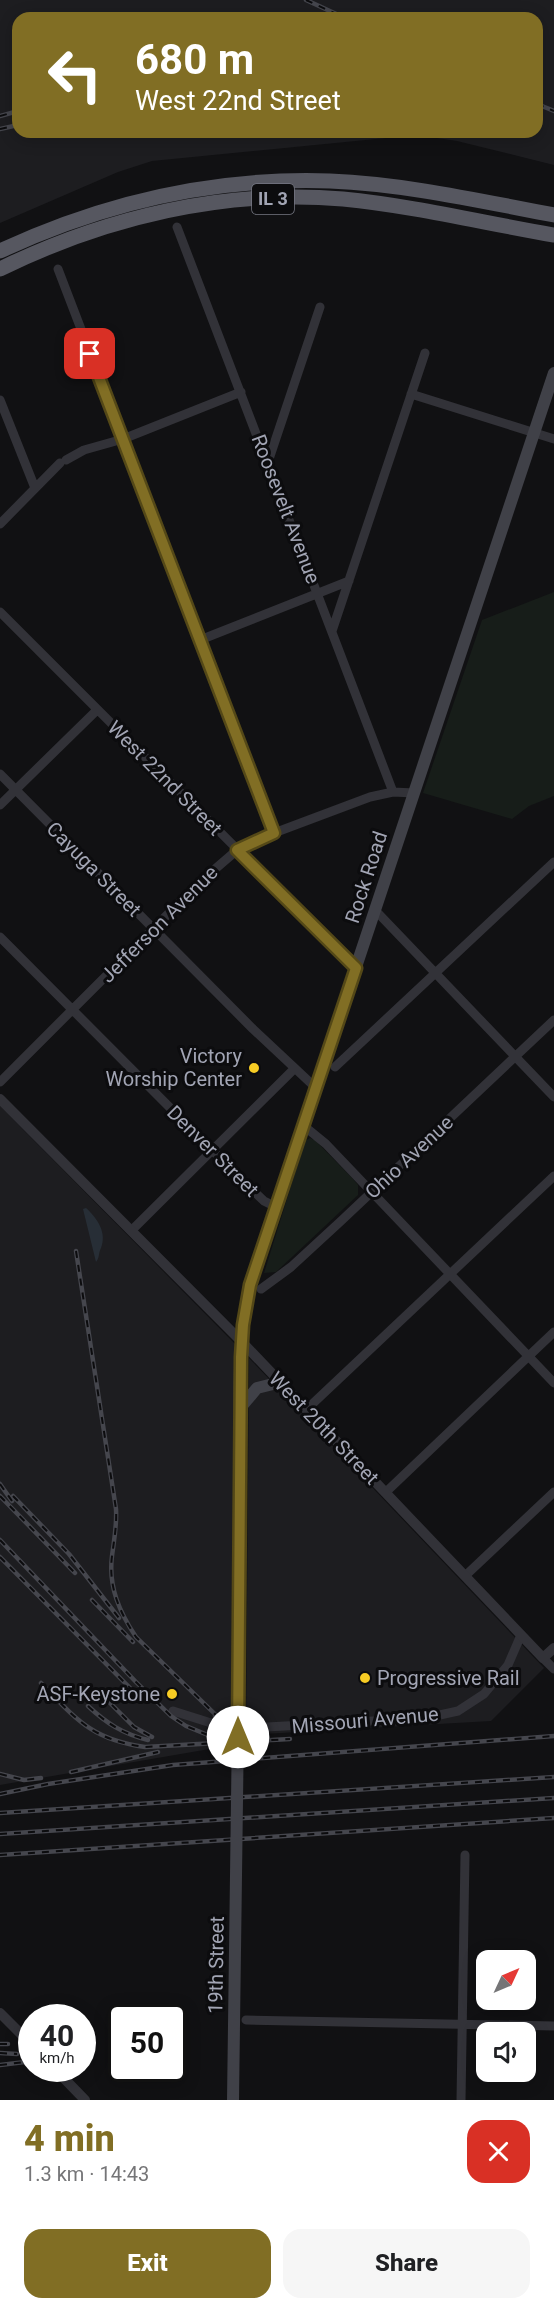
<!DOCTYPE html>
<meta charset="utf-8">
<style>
body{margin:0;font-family:Roboto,sans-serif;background:#f6f6f6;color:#202124;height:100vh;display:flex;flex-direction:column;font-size:22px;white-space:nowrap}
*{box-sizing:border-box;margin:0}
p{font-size:20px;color:#757577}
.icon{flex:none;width:33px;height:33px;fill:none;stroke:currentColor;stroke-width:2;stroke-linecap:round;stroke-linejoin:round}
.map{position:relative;height:2100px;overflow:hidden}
.panel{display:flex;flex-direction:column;background:#fff;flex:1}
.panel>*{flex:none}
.hud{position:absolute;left:12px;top:12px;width:531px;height:126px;border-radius:18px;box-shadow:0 3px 15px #0003;background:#816e24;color:#fff;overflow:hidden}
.needle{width:39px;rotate:46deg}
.controls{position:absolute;left:476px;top:1950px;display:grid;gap:12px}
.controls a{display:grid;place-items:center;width:60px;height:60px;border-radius:12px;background:#fff;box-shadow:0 3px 15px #0003;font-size:30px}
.speed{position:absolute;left:18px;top:2004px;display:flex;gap:12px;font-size:30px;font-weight:700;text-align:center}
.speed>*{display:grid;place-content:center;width:78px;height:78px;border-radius:50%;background:#fff;box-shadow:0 3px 15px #0003;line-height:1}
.speed small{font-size:15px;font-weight:400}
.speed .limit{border:3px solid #111;border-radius:9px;background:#fff;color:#111}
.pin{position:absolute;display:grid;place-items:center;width:51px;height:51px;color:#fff;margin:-26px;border-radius:12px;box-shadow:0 3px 9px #0006}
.me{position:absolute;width:66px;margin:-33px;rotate:0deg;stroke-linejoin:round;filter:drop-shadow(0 0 4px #0008)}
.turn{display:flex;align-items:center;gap:21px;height:126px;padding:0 24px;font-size:27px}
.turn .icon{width:78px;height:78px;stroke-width:2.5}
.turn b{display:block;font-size:42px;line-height:51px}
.round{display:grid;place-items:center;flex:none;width:63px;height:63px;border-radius:18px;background:#f6f6f6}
.head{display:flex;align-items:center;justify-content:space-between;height:102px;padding:0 24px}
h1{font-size:36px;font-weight:800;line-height:45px;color:#816e24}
.primary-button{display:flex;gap:12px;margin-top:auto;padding:12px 24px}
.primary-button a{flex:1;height:69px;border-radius:18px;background:#816e24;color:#fff;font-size:24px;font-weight:800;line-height:69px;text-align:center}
.primary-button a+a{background:#f6f6f6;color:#202124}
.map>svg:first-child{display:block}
.built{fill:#1d1d20;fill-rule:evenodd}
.green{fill:#171d19}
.water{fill:#272e36}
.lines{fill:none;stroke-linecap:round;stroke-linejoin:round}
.minor{stroke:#323238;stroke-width:9}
.tertiary{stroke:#323238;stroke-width:10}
.secondary{stroke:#404148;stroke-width:12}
.trunk{stroke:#565760;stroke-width:15}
.rail-casing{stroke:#45464d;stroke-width:4.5}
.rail{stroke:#0c0c0e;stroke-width:2;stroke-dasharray:7;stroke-linecap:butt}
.secondary-bridge{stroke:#404148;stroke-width:12}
.route-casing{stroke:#544817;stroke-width:15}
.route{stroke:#816e24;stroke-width:10}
.poi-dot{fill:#f7cc24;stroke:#0c0c0e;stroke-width:2}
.labels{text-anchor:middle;stroke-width:6;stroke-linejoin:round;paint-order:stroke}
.shield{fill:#0c0c0e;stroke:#757782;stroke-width:1.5}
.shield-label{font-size:18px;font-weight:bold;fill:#a2a5b4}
.street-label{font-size:20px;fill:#a2a5b4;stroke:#0c0c0e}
.poi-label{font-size:20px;fill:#a2a5b4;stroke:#0c0c0e;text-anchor:end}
</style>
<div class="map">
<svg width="554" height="2100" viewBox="0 0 554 2100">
<rect width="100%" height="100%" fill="#111113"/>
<path class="built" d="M 0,0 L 554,0 L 554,165 L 457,141 L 430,137 L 386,138 L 152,161 L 118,172 L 0,223 ZM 18,18 L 537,18 L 537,132 L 18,132 Z
M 0,1106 L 236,1345 L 233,1745 L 0,1785 Z
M 249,1358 L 544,1668 L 491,1721 L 246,1735 Z"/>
<path class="green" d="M 554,592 L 554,796 L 529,806 L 512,819 L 423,793 L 482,620 Z
M 310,1138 L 315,1140 L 353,1179 L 358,1185 L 358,1195 L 276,1272 L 264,1273 L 305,1141 Z"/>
<path class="water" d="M 86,1208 C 98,1219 107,1233 101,1248 C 98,1254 100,1257 96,1262 L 83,1209 Z"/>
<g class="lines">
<path class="minor" d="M 177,227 L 393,792
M 58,269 L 274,833
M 411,394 L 554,439
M 0,400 L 35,488
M 66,460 L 84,450 L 123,439 L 241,392
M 268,462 L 320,307
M 0,524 L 60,463
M 0,612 L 356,968
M 332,631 L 425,353
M 200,640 L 349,581
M 0,774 L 253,1029 L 316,1088
M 0,805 L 97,710
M 375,910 L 554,1097
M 0,937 L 244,1182 L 264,1201 L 276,1207
M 335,1067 L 554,862
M 0,1082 L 200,882 L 236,851 L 274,833 L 370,797 L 393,792 L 414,793
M 304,1126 L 326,1144 L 554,1383
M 132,1230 L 294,1069
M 261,1289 L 291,1267 L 341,1221 L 554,1020
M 307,1409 L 554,1176
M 386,1492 L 554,1332
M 465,1576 L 554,1492
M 543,1658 L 554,1669
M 173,1711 L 230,1729 L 426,1718 L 458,1711 L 484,1694 L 508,1665 L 521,1635
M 246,2020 L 554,2026
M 461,2100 L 465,1855"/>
<path class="tertiary" d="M 0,1099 L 242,1342 L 543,1658 L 554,1648
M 0,2013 L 32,2045
M 54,2068 L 85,2100"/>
<path class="secondary" d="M 241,1407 L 257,1388 L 281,1382
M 241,1501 C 241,1430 234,1354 250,1285 L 554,373"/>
<path class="trunk" d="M 0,251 C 103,203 215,177 330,181 C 405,184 480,201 554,215
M 0,269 C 106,217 225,189 343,199 C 414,206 484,223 554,235"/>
<defs>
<path id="rail" d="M 306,0 L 345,18
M 537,104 L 554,111
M 0,116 L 18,111
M 0,129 L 18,125
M 76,1251 L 116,1509 C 117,1526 114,1540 112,1556 C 108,1587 120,1613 136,1637 L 221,1720
M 0,1484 L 12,1501
M 0,1496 L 75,1573
M 13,1496 L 69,1554 L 119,1618
M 0,1540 L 136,1682 L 171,1716 L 186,1726 L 215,1738 L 246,1742
M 0,1557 L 137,1695
M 92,1600 L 133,1642
M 41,1683 C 76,1719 92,1740 145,1747 L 290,1739
M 102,1695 L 134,1727 L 152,1737
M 88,1706 C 106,1723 123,1734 148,1740
M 215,1716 L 245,1735 L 257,1737
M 71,1772 L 158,1752
M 0,1774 L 24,1780 L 41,1778
M 0,1794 L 48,1784 L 173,1765 L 554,1736
M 0,1813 L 554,1777
M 0,1834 L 554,1798
M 0,1855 L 554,1818
M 0,2044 L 8,2044
M 0,2053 L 17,2054
M 0,2065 L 25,2062"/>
</defs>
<use href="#rail" class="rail-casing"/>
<use href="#rail" class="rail"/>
<path class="secondary-bridge" d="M 233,2100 L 241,1501"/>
</g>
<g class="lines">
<defs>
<path id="route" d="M 90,354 L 274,833 L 237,850 L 356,968 L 250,1285 L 243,1325 L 241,1357 L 238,1737"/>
</defs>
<use href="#route" class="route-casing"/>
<use href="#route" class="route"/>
</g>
<g class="poi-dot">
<circle cx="254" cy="1068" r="6"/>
<circle cx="365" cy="1678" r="6"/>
<circle cx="172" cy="1694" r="6"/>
</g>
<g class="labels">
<rect class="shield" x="252" y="184" width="42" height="30" rx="4.5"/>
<g class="shield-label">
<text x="273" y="205">IL 3</text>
</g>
<g class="street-label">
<text transform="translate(286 509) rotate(69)" y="7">Roosevelt Avenue</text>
<text transform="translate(165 778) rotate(45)" y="7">West 22nd Street</text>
<text transform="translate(94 869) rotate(45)" y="7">Cayuga Street</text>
<text transform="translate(366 877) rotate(-72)" y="7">Rock Road</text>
<text transform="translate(159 924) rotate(-45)" y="7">Jefferson Avenue</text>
<text transform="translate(213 1151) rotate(45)" y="7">Denver Street</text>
<text transform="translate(409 1157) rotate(-43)" y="7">Ohio Avenue</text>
<text transform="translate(324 1428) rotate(46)" y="7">West 20th Street</text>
<text transform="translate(365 1720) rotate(-5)" y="7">Missouri Avenue</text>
<text transform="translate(216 1965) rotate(-89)" y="7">19th Street</text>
</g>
<g class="poi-label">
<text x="242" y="1063">Victory<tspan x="242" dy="23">Worship Center</tspan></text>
<text x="377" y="1685" text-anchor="start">Progressive Rail</text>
<text x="160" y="1701">ASF-Keystone</text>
</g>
</g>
</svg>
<div class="controls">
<a><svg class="needle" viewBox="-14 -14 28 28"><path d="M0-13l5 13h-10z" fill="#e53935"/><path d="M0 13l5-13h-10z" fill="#757577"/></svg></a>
<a><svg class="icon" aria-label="sound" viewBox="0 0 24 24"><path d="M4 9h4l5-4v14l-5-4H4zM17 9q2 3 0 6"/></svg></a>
</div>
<div class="speed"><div>40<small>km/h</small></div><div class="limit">50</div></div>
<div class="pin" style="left:90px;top:354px;background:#d93025"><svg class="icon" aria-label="arrive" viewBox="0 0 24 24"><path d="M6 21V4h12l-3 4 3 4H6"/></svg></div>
<svg class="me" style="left:238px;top:1737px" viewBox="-20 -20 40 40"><circle r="19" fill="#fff"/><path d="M0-13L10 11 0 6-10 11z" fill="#816e24"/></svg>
<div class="hud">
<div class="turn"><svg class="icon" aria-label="left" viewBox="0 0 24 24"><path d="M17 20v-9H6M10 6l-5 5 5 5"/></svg><div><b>680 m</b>West 22nd Street</div></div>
</div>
</div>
<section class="panel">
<div class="head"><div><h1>4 min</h1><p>1.3 km · 14:43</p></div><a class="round" style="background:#d93025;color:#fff"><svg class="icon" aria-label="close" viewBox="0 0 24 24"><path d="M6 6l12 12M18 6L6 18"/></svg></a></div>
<div class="primary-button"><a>Exit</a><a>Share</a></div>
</section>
